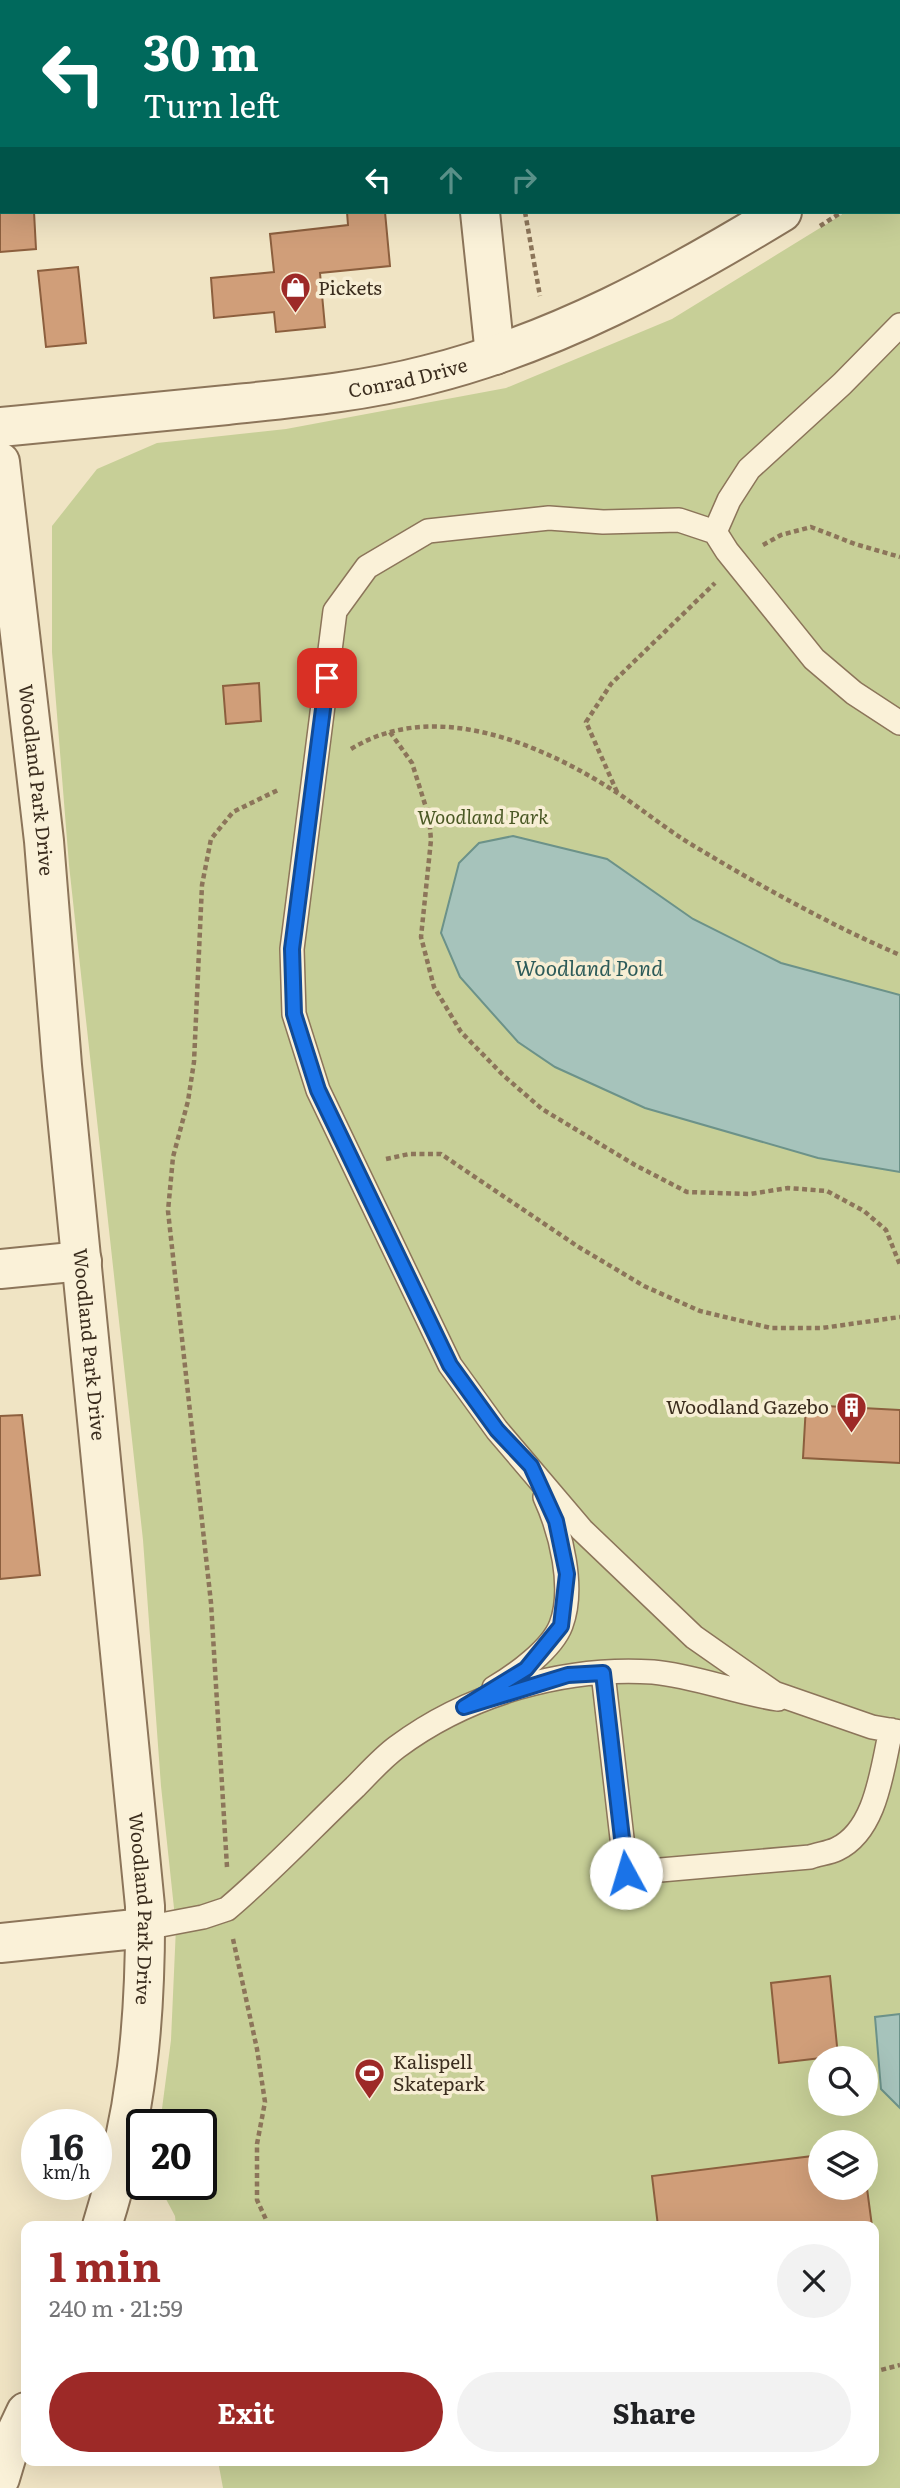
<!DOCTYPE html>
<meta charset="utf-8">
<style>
body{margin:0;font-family:Literata,serif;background:#f2f2f2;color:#202124;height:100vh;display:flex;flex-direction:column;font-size:26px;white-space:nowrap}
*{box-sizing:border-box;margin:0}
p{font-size:23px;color:#757577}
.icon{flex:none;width:38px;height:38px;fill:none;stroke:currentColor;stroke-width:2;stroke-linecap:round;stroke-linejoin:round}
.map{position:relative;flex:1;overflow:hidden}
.side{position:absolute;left:21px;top:2221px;width:858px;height:245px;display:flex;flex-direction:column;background:#fff;border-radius:14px;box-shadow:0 7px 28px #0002}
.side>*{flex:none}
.top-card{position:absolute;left:0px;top:0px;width:901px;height:214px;box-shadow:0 7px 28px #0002;background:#00695c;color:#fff;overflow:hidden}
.controls{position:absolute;left:808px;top:2046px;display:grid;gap:14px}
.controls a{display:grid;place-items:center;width:70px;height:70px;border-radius:50%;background:#fff;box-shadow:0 7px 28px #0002;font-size:35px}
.speed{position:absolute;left:21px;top:2109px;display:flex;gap:14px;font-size:35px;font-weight:700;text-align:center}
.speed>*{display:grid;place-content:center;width:91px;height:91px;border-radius:50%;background:#fff;box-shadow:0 7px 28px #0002;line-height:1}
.speed small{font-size:18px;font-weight:400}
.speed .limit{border:4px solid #111;border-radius:10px;background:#fff;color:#111}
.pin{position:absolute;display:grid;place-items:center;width:60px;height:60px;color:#fff;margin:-30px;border-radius:14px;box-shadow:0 4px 10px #0006}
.me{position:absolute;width:77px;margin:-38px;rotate:354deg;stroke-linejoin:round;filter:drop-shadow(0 0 5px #0008)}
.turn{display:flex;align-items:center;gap:24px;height:147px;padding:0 28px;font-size:32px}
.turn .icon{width:91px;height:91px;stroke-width:2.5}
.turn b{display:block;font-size:49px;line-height:60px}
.lanes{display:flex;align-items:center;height:66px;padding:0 28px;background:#0003;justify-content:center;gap:35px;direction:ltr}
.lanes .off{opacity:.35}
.round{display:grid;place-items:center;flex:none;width:74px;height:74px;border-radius:37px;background:#f2f2f2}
.head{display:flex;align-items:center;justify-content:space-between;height:119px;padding:0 28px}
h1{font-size:42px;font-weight:700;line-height:52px;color:#9d2927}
.button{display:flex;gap:14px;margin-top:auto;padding:14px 28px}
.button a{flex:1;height:80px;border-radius:42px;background:#9d2927;color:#fff;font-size:28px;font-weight:700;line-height:80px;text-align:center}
.button a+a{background:#f2f2f2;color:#202124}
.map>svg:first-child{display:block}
.green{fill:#c7cf97;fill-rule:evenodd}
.water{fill:#a6c3bb;stroke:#6c9289;stroke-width:2}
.building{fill:#d09e79;stroke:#8c5f3e;stroke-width:2}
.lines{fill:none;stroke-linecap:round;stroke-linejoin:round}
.service-casing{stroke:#8c755a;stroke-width:26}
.minor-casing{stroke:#8c755a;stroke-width:42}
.tertiary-casing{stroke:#8c755a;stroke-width:42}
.path{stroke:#8c755a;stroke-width:4.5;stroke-dasharray:5 3.5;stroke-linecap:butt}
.service{stroke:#faf1d8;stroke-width:23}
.minor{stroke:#faf1d8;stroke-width:38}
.tertiary{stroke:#faf1d8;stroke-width:38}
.route-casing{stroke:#114b97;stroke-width:18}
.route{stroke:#1a73e8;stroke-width:12}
.labels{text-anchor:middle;stroke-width:7;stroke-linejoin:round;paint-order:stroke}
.poi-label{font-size:19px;fill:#3b2d1e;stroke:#f7eed4;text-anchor:start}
.street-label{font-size:19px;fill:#3b2d1e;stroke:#f7eed4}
.park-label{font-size:19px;font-style:italic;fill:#4a5824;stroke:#f7eed4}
.water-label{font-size:21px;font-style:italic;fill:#2d5b59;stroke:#f7eed4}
</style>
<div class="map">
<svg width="900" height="2488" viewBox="0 0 900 2488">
<rect width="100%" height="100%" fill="#f0e4c4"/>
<path class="green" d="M 900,179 L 900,2488 L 223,2488 L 218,2461 L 873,2460 L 873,2226 L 176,2226 L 175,2216 L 158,2184 L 201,2184 L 201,2124 L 160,2124 L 171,2040 L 176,1927 L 161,1786 L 143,1540 L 69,865 L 52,652 L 52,526 L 97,469 L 157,443 L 286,429 L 506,388 L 672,319 L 846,212 L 900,212 ZM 821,2058 L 866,2058 L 866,2104 L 821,2104 ZM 821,2142 L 866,2142 L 866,2188 L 821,2188 Z"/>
<path class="water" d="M 513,836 L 607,859 L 693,919 L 781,963 L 900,995 L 900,1172 L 818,1158 L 645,1108 L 555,1067 L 518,1042 L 460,977 L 441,933 L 459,863 L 479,843 Z
M 900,2014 L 900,2108 L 881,2089 L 875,2017 Z"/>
<path class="building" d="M 0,212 L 34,212 L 36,249 L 0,252 Z
M 347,212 L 385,212 L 390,266 L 320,273 L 325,327 L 276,332 L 274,312 L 214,318 L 211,278 L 274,272 L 270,234 L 348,225 Z
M 78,267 L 86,343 L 46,347 L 38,271 Z
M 259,683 L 261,721 L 226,724 L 223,686 Z
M 806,1405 L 900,1410 L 900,1463 L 803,1458 Z
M 22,1415 L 40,1575 L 0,1579 L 0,1416 Z
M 830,1976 L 838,2056 L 779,2063 L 771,1983 Z
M 821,2155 L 821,2188 L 866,2188 L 866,2181 L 872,2226 L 658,2226 L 652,2176 Z"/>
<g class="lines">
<defs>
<path id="service" d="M 278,0 L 280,2
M 900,325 L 842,384 L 749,469 L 729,500 L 715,532 L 679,520 L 603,522 L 549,518 L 428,531 L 367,567 L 335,611 L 292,949 L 294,1014 L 318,1090 L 450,1365 L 497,1430 L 582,1530 L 694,1637 L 774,1693 L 872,1727 L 900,1732
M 715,532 L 727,551 L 814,659 L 854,693 L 900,723
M 603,1673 L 626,1873 L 810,1857 C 818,1854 829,1853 837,1849 C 877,1830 882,1768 891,1730
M 494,1688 C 516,1675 552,1649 561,1625 C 575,1588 561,1532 545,1497
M 145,1928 L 203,1917 L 227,1909 C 272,1871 312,1828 355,1787 C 368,1774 382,1758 397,1747 C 468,1694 565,1666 653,1672 C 696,1676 736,1693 778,1699"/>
<path id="minor" d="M 457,0 L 457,2
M 480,212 L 495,355
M 0,1269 L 82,1261
M 0,1943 L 145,1928"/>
<g id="tertiary">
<path id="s1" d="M 0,427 C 76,420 152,412 227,405 C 294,398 362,392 427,375 C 555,343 670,280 782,212"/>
<path id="s2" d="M 0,462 L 44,841 L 62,1065 L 145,1906 C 146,2020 137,2116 102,2226"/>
<path d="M 0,2478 L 9,2448 L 26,2412"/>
</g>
</defs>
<use href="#service" class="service-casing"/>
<use href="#minor" class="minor-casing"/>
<use href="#tertiary" class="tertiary-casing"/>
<path class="path" d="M 900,176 L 900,175
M 525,212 L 540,296
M 820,226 L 842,212
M 763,545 L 781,535 L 811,527 L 855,544 L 900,557
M 390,732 L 412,763 L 429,817 L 431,840 L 421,937 L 434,987 L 461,1032 L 504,1076 L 542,1109 L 635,1165 L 687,1192 L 750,1194 L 788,1188 L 827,1191 L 864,1211 L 886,1230 L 900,1265
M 351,749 C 435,697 544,745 619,794 C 643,810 665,828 689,843 C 757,884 828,924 900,955
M 617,792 L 586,722 L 611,684 L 715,583
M 386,1159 L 409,1154 L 441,1154 L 577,1246 L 644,1286 L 700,1311 L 771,1328 L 822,1328 L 900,1317
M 227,1867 L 211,1603 L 168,1211 L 173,1157 L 188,1101 L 194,1062 L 202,885 L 211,839 L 233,812 L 280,789
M 233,1939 L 257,2049 L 265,2102 L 257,2144 L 257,2200 L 269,2226
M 873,2372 L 900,2365"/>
<use href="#service" class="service"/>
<use href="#minor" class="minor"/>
<use href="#tertiary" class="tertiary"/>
</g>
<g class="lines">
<defs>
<path id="route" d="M 327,678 L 292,949 L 294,1014 L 318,1090 L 450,1365 L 497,1430 L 531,1466 L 556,1521 L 567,1574 L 561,1626 L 526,1669 L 464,1707 L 568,1675 L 603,1673 L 626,1873"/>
</defs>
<use href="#route" class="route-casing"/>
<use href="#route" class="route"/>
</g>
<defs>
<symbol id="shop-pin" viewBox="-11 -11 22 30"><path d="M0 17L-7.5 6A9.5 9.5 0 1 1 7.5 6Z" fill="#9d2927" stroke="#f7eed4"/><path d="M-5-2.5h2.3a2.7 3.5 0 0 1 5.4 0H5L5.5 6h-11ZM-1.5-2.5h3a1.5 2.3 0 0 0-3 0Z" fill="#fff"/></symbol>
<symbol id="building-pin" viewBox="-11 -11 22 30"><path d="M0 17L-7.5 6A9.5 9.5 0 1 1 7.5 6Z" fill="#9d2927" stroke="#f7eed4"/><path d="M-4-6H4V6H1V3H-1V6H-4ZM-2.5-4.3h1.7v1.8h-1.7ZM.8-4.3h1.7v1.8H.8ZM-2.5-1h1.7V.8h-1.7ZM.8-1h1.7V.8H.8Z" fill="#fff"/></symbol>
<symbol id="stadium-pin" viewBox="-11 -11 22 30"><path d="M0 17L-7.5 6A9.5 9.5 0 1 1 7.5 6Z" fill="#9d2927" stroke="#f7eed4"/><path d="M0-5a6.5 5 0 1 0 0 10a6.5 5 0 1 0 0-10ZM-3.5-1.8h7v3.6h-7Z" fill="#fff"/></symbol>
</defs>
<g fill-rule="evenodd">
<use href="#shop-pin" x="278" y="270" width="35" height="47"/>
<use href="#building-pin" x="834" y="1390" width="35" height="47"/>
<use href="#stadium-pin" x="352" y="2056" width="35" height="47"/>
</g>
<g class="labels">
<g class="poi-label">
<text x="318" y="295">Pickets</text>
<text x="829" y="1414" text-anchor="end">Woodland Gazebo</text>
<text x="393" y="2069">Kalispell<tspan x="393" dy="22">Skatepark</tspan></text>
</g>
<g class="street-label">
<text dy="7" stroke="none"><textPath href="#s1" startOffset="411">Conrad Drive</textPath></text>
<text dy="7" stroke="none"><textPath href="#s2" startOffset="320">Woodland Park Drive</textPath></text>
<text dy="7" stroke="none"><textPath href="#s2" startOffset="887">Woodland Park Drive</textPath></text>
<text dy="7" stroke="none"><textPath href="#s2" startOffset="1454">Woodland Park Drive</textPath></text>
</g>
<g class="park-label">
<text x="483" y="824">Woodland Park</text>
</g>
<g class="water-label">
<text x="589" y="976">Woodland Pond</text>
</g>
</g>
</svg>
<div class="controls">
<a><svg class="icon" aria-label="search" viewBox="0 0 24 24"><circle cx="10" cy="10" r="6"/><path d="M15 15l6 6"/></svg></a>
<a><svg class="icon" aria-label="layers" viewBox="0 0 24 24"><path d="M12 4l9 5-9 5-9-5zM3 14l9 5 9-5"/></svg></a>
</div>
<div class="speed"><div>16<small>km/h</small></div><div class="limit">20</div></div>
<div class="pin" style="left:327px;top:678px;background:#d93025"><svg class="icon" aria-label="arrive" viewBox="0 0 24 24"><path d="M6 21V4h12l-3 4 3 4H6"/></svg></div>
<svg class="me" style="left:626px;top:1873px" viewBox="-20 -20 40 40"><circle r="19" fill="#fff"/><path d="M0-13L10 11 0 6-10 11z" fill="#1a73e8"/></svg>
<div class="top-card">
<div class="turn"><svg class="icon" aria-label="left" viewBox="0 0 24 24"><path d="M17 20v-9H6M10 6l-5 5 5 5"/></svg><div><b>30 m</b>Turn left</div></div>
<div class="lanes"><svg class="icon" aria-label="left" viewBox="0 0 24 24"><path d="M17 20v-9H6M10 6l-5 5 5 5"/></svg><svg class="icon off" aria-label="ahead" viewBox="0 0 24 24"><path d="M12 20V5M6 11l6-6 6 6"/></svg><svg class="icon off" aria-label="right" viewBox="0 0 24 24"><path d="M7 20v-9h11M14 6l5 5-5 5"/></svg></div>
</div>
<section class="side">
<div class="head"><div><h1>1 min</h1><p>240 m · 21:59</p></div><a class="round"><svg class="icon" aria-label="close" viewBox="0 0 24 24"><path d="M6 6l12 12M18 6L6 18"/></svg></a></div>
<div class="button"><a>Exit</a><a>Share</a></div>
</section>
</div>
